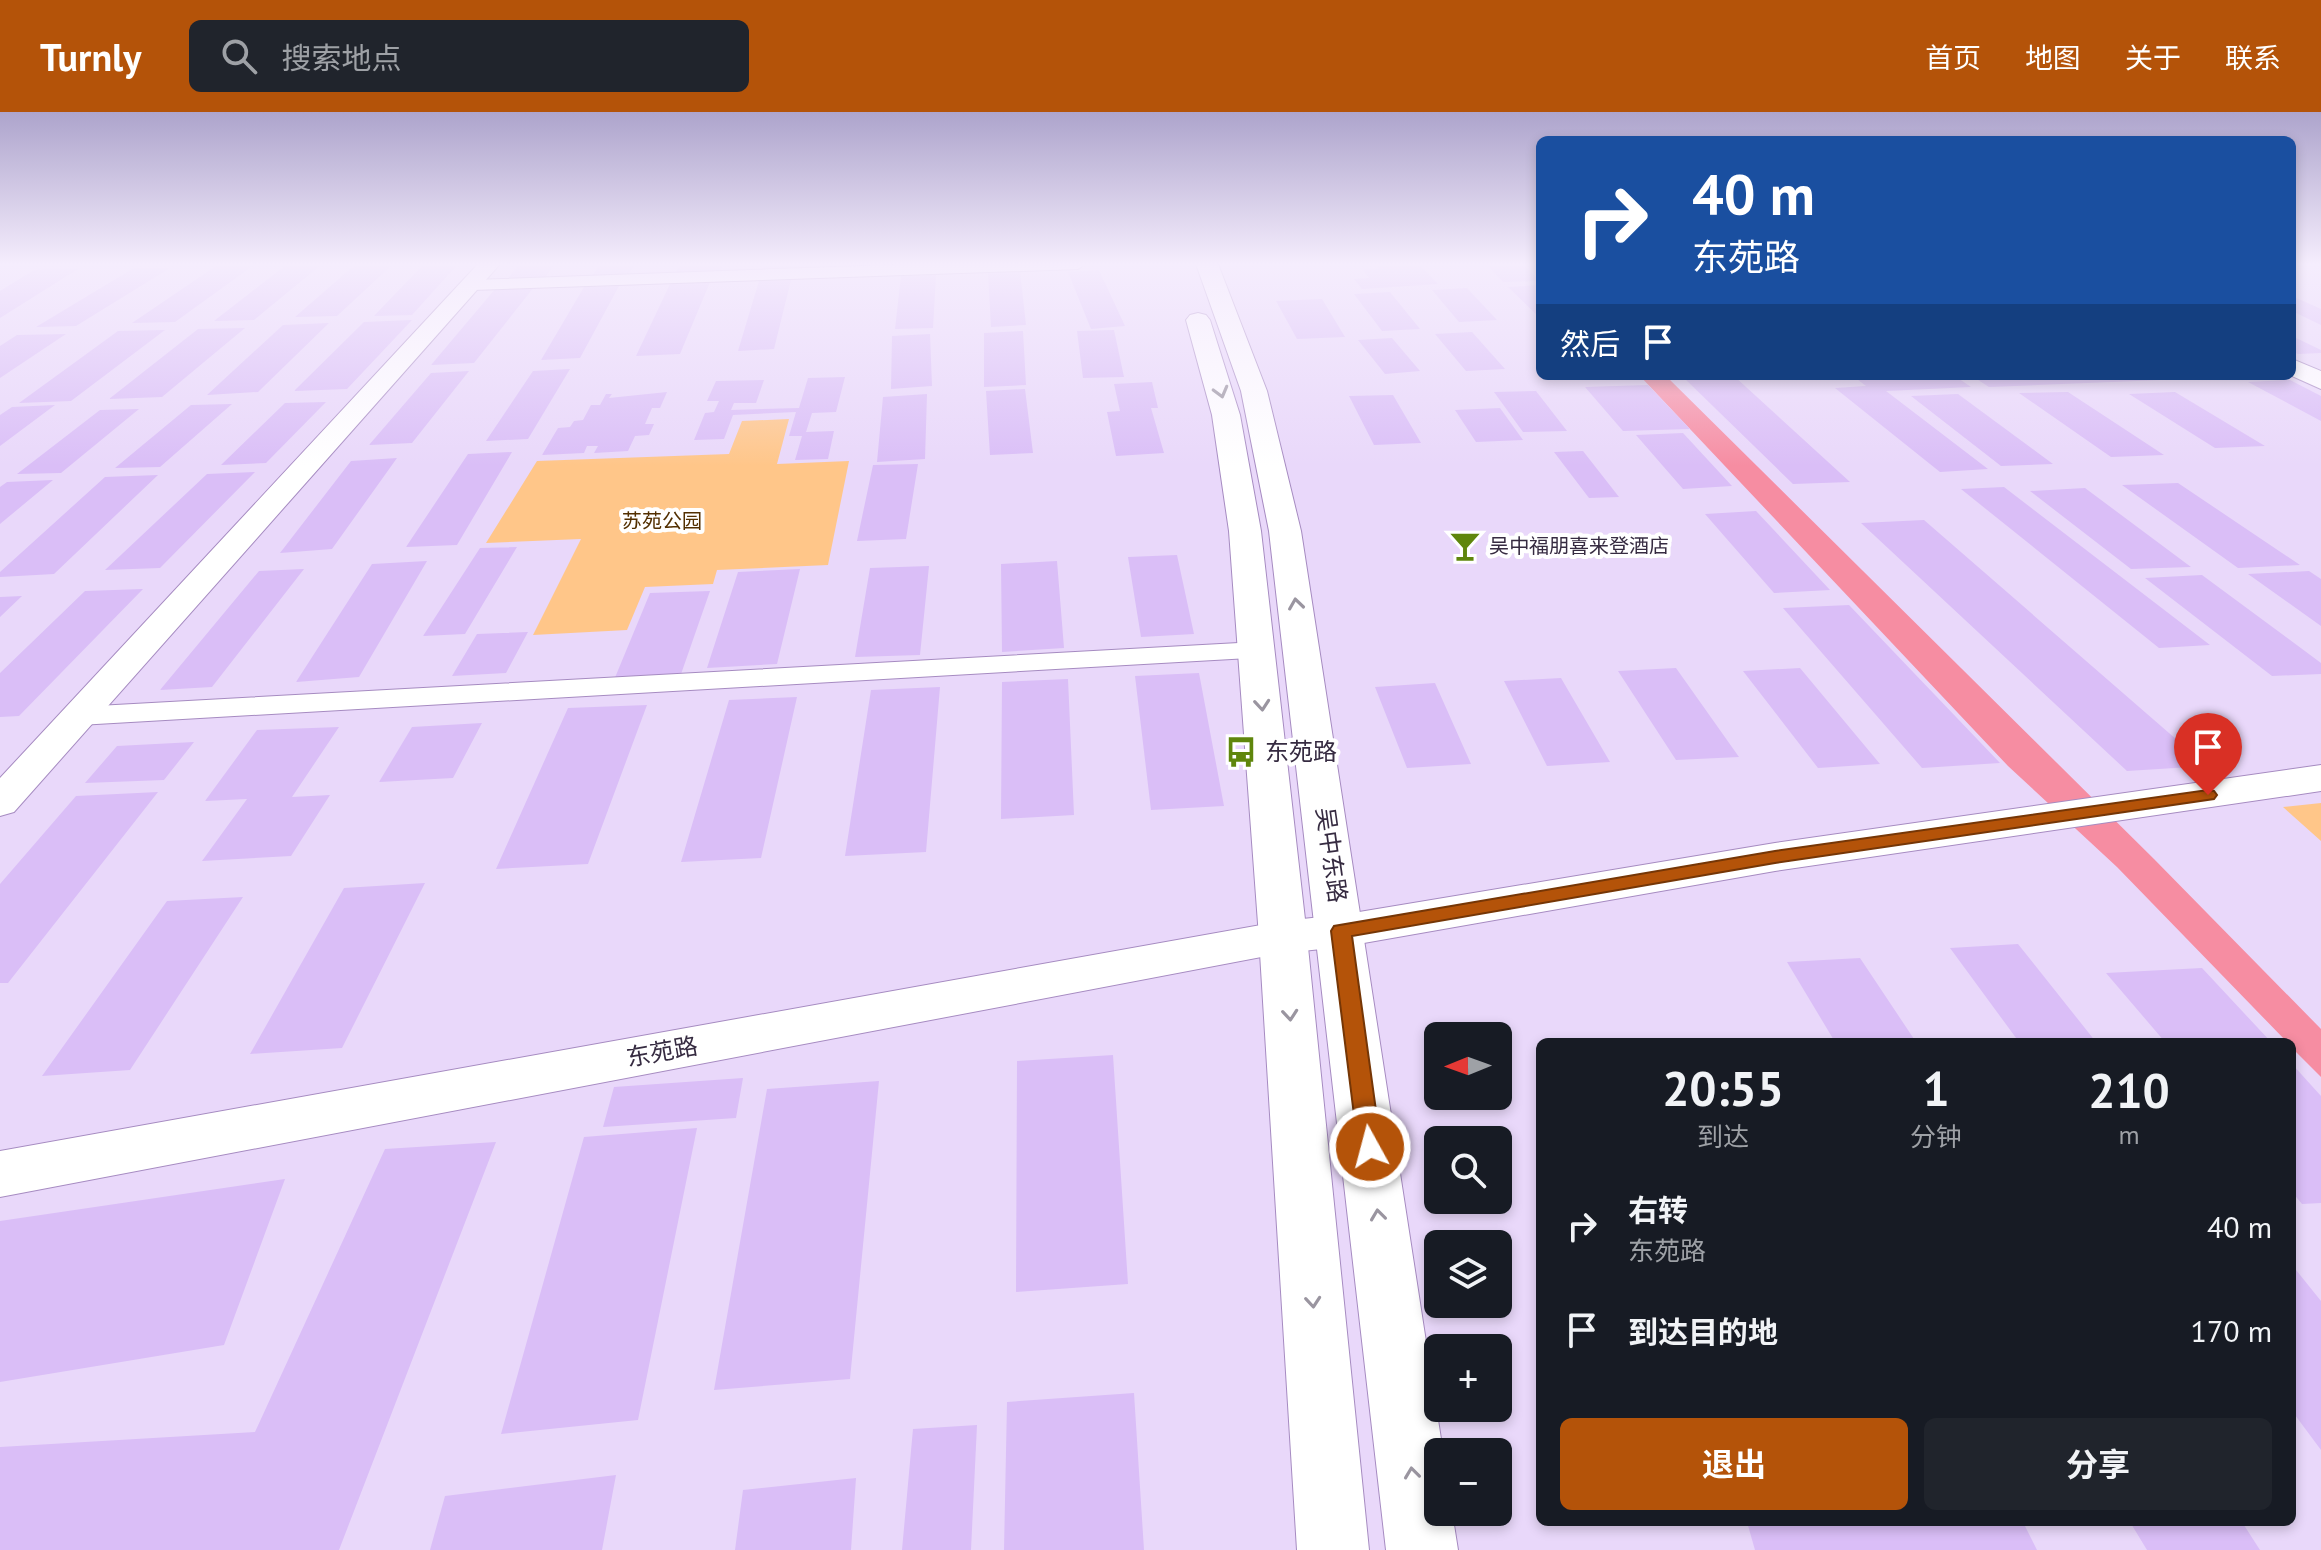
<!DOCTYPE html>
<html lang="zh">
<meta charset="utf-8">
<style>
body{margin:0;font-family:"PT Sans","Noto Sans SC",sans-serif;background:#20242c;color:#f1f3f6;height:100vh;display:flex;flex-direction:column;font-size:30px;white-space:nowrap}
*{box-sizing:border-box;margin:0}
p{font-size:26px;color:#9ea1a6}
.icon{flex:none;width:44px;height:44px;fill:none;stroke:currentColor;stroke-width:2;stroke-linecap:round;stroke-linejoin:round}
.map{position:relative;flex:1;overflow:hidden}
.sheet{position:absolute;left:1536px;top:926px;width:760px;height:488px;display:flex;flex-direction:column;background:#171b24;border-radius:12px;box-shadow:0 4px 12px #0003}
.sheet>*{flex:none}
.guide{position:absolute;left:1536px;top:24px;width:760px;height:244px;border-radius:12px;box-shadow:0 4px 12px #0003;background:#1a4fa0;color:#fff;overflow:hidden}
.needle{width:52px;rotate:269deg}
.controls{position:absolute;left:1424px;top:910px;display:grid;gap:16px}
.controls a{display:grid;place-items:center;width:88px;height:88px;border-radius:12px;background:#171b24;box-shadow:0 4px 12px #0003;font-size:40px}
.pin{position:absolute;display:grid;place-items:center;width:68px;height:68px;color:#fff;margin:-82px -34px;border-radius:50% 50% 50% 0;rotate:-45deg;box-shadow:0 0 8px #0007}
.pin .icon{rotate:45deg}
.me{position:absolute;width:88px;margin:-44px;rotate:353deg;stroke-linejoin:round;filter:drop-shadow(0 0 6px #0008)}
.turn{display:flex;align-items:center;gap:28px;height:168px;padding:0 24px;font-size:36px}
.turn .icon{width:104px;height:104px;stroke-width:2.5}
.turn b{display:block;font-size:56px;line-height:68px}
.then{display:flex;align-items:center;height:76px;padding:0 24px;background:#0003;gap:16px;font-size:30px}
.eta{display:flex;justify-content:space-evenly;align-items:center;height:136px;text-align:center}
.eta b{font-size:48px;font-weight:700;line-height:56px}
.button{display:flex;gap:16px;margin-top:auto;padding:16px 24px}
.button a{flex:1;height:92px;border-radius:12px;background:#b45309;color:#fff;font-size:32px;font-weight:700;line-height:92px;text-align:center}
.button a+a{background:#20242c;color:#f1f3f6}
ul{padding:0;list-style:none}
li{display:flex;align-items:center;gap:24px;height:104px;padding:0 24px}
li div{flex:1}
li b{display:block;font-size:30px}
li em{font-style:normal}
header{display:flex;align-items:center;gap:48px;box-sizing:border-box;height:112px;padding:0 40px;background:#b45309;color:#fff}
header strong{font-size:38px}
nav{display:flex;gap:44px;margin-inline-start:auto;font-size:28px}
.search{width:560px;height:72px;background:#20242c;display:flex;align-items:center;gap:20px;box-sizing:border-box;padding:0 28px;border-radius:12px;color:#9ea1a6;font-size:30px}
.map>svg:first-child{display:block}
.green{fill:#ffc689}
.water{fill:#f68da2}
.building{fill:#dabef7}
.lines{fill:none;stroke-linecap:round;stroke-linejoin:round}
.minor-casing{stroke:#a68bc1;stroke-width:2}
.tertiary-casing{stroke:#a68bc1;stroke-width:2}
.secondary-casing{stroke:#a68bc1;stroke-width:2}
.minor{fill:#fff;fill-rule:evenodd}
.tertiary{fill:#fff;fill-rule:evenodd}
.secondary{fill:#fff;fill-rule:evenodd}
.oneway{stroke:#9a95a0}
.route{fill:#b45309;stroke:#753606;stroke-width:2}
.labels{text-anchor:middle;stroke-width:8;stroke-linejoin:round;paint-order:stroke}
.far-park-label{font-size:20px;fill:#522f00;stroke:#fff}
.far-poi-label{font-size:20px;fill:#362b41;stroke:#fff;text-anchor:start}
.poi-label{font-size:24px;fill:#362b41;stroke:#fff;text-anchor:start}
.street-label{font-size:24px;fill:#362b41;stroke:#fff}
</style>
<header>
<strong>Turnly</strong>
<div class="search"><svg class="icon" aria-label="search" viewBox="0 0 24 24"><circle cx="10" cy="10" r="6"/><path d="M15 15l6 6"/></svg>搜索地点</div>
<nav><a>首页</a><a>地图</a><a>关于</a><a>联系</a></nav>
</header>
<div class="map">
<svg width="2321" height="1438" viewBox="0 0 2321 1438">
<rect width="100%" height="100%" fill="#e9d8fa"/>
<path class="green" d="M 789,307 L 777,352 L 849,349 L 828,453 L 717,458 L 713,472 L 645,475 L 627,518 L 533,523 L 581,427 L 486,431 L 537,349 L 729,342 L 742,309 Z
M 2321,691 L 2321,729 L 2283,695 Z"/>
<path class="water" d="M 1640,264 L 1666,264 L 2154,747 L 2321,917 L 2321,965 L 2292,936 L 2292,930 L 2287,930 L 2117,755 L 2008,654 Z"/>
<path class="building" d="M 322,152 L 254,208 L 214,209 L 286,153 Z
M 356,152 L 393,152 L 337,204 L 295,205 Z
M 424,152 L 458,152 L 412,203 L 374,204 Z
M 519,152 L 555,152 L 544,167 L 506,169 Z
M 600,152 L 635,152 L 627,165 L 591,166 Z
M 680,152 L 723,152 L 718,163 L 674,165 Z
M 765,152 L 799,152 L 796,159 L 762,160 Z
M 1375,152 L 1419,152 L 1438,172 L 1362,177 L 1354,167 L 1369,166 L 1363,158 L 1378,157 Z
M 1486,152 L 1523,152 L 1539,169 L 1503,170 Z
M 254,153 L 175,210 L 132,211 L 216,154 Z
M 134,156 L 170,156 L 76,214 L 36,215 Z
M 78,157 L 0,206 L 0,179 L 34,158 Z
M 1099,158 L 1125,214 L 1091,217 L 1068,160 Z
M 1020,159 L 1026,213 L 991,215 L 988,161 Z
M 936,163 L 933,216 L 895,217 L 901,164 Z
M 791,168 L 774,237 L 738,239 L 759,169 Z
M 710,170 L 680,242 L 636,244 L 670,172 Z
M 1540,173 L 1540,206 L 1508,175 Z
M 619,174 L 580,246 L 541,248 L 584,175 Z
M 534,175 L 474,251 L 431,253 L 496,176 Z
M 1467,176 L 1497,208 L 1459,210 L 1432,178 Z
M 1390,180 L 1420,217 L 1382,219 L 1354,182 Z
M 2292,184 L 2321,197 L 2321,213 L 2292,199 Z
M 1322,187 L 1345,225 L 1297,227 L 1276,189 Z
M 412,208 L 347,277 L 294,279 L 364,210 Z
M 329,211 L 258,280 L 207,283 L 283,213 Z
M 245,216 L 162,285 L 109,287 L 198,217 Z
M 165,218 L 71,289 L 19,291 L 118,219 Z
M 1114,218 L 1124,265 L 1083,266 L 1077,219 Z
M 1023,219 L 1026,273 L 984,275 L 984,221 Z
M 1472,220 L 1505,257 L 1466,259 L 1435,222 Z
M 66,222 L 0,266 L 0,234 L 17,223 Z
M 930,222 L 932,274 L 891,277 L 892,224 Z
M 2292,224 L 2321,238 L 2321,241 L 2298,242 L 2292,239 Z
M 1392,226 L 1420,259 L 1385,262 L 1358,228 Z
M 570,257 L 528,327 L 486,329 L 533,259 Z
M 469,259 L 412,331 L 369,333 L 431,261 Z
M 1682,264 L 1734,264 L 1850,370 L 1793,372 Z
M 1853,264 L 1955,264 L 1971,275 L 1886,279 L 1988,357 L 1940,360 L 1835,276 L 1866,274 Z
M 1972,264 L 2154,264 L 2161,268 L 1989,275 Z
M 845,265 L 836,300 L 812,301 L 806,320 L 834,319 L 828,347 L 795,348 L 802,324 L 789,324 L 796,300 L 733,303 L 724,327 L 694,328 L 705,301 L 714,300 L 719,289 L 707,289 L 716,269 L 764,268 L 756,291 L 734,291 L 731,298 L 799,296 L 808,266 Z
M 2290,268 L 2321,284 L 2321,309 L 2248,270 Z
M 1152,270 L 1158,296 L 1151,296 L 1164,341 L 1116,344 L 1107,300 L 1120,299 L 1114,272 Z
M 1648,273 L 1690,317 L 1623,319 L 1585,275 Z
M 1025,277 L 1033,341 L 990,343 L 986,279 Z
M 1536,279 L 1567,319 L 1523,320 L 1494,280 Z
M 667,280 L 660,296 L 652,296 L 645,312 L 654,312 L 649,323 L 635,324 L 628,339 L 594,341 L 598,334 L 587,334 L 584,341 L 542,343 L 558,316 L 570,315 L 574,309 L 583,308 L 591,293 L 600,293 L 606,282 L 612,282 L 609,286 Z
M 2068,280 L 2164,343 L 2111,345 L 2019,281 Z
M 2175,280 L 2265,334 L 2215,336 L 2129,282 Z
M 927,282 L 925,347 L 877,350 L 883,285 Z
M 1958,282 L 2053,352 L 2001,354 L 1911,284 Z
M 1393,283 L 1421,331 L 1374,333 L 1349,284 Z
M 326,290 L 266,351 L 221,353 L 285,291 Z
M 232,292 L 160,355 L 115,356 L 191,293 Z
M 55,293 L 0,334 L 0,303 L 12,295 Z
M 1500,296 L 1523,328 L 1476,330 L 1455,298 Z
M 139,297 L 61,361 L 17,362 L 100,298 Z
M 1683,321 L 1732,374 L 1683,377 L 1636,323 Z
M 1583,339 L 1619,385 L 1589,386 L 1554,340 Z
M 512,340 L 457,433 L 406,435 L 468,342 Z
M 397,346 L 332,437 L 280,441 L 351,349 Z
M 918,352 L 906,427 L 857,429 L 873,353 Z
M 255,360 L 160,456 L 105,458 L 207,362 Z
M 158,363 L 54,462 L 0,465 L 0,460 L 105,365 Z
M 53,368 L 0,412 L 0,375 L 7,370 Z
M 2178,371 L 2300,453 L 2238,456 L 2122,373 Z
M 2004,375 L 2210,533 L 2159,536 L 1961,377 Z
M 2085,376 L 2191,455 L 2131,457 L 2030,379 Z
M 1756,399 L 1830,478 L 1774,481 L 1705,402 Z
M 1924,408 L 2207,654 L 2127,659 L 1861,411 Z
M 517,435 L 465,522 L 423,524 L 480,436 Z
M 1177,443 L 1194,522 L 1141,525 L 1128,445 Z
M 427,449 L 359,565 L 296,570 L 372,452 Z
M 1057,449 L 1064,536 L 1002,540 L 1001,452 Z
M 929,454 L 920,543 L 855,545 L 870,456 Z
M 304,457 L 212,575 L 160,578 L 259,459 Z
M 800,457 L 777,552 L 707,556 L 738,460 Z
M 2309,459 L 2321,467 L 2321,514 L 2248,462 Z
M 2202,463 L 2321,551 L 2321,562 L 2272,564 L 2145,466 Z
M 143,477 L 19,604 L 0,605 L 0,561 L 85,479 Z
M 710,479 L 680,565 L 614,568 L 650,481 Z
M 22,484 L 0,505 L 0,485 Z
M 1849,493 L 2000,651 L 1922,656 L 1783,496 Z
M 528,520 L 506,561 L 452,564 L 477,522 Z
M 1676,556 L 1739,645 L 1676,648 L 1618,559 Z
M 1800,556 L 1880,652 L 1818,656 L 1743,559 Z
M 1199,561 L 1224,694 L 1151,698 L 1135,564 Z
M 1561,566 L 1610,650 L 1547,654 L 1504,569 Z
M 1068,567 L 1074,703 L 1001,707 L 1002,570 Z
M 1435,571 L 1471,652 L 1407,656 L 1375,575 Z
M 940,575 L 926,740 L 845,744 L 871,578 Z
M 797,585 L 761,746 L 681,750 L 729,588 Z
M 647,593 L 588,752 L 496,757 L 568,596 Z
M 482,611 L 453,666 L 379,670 L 412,615 Z
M 339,615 L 292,685 L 330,683 L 291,744 L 202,749 L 247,687 L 205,689 L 257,618 Z
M 194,630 L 164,668 L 85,671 L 117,634 Z
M 158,680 L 8,871 L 0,871 L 0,772 L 76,684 Z
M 425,771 L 342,936 L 250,942 L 344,776 Z
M 243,785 L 130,958 L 42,964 L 167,789 Z
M 2018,832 L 2096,930 L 2019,930 L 1950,836 Z
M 1860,846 L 1916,930 L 1835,930 L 1787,850 Z
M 2202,856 L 2271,930 L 2165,930 L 2106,861 Z
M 1113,943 L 1128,1172 L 1016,1180 L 1017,949 Z
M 2292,952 L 2321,984 L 2321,1091 L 2302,1092 L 2292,1080 Z
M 743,966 L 736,1006 L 603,1015 L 614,975 Z
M 879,969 L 850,1267 L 714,1278 L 767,977 Z
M 697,1016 L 638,1308 L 501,1322 L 584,1025 Z
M 496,1030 L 339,1438 L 0,1438 L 0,1335 L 255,1320 L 385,1037 Z
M 285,1067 L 224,1233 L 0,1270 L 0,1109 Z
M 2292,1153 L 2321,1189 L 2321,1338 L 2292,1299 Z
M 1134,1281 L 1144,1438 L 1004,1438 L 1007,1290 Z
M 977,1313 L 971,1438 L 902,1438 L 913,1317 Z
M 616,1363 L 602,1438 L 430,1438 L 445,1384 Z
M 856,1366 L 851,1438 L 735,1438 L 743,1378 Z
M 1747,1410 L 2023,1410 L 2037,1438 L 1755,1438 Z
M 2130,1410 L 2242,1410 L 2260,1438 L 2147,1438 Z"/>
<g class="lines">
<defs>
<path id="minor" d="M 918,152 L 1086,152 L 1078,157 L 472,178 L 463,173 L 472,168 Z
M 1257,530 L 1267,533 L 1271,539 L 1267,545 L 79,613 L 68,610 L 64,604 L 68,598 L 79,595 Z"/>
<path id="tertiary" d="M 478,152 L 500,152 L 14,700 L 0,704 L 0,666 Z
M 2292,247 L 2321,259 L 2321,277 L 2292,264 Z
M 2321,653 L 2321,679 L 1775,759 L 1341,835 L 1283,841 L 0,1085 L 0,1039 L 1283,809 L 1341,803 L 1775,731 Z"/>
<path id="secondary" d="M 1196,152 L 1218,152 L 1267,279 L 1301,419 L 1443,1340 L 1438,1340 L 1438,1400 L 1452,1400 L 1458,1438 L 1386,1438 L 1269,419 L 1241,279 Z
M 1198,201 L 1206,203 L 1210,208 L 1240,303 L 1261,419 L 1307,825 L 1369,1438 L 1297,1438 L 1259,825 L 1229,419 L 1212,303 L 1186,208 L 1190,203 Z"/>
</defs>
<use href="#minor" class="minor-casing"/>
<use href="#tertiary" class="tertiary-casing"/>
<use href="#secondary" class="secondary-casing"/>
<use href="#minor" class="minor"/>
<use href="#tertiary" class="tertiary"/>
<use href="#secondary" class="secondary"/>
</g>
<defs><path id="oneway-chevron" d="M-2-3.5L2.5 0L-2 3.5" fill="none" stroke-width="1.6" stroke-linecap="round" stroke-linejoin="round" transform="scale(2)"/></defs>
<g class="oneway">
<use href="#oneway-chevron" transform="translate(1221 280) rotate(75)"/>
<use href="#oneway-chevron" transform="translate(1296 492) rotate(-98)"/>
<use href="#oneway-chevron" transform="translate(1262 593) rotate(85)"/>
<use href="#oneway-chevron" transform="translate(1290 903) rotate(85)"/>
<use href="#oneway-chevron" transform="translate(1378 1103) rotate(-97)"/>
<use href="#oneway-chevron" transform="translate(1313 1190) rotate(85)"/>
<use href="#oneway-chevron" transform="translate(1412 1361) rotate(-97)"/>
</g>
<linearGradient id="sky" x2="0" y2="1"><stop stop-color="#ada4cc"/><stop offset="0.43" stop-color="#f5edfd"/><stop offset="1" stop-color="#f5edfd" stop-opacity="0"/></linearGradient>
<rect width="2321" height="354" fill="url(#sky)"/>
<path class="route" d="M 2208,678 L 2214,679 L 2217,683 L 2214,687 L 1775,751 L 1352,824 L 1381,1035 L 1378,1042 L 1370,1045 L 1361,1042 L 1358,1035 L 1331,819 L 1334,814 L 1775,739 Z"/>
<defs>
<symbol id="bar-bare" viewBox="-9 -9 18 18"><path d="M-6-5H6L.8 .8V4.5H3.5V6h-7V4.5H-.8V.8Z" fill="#5f860c" stroke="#fff" stroke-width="2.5" paint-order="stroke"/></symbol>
<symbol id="bus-bare" viewBox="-9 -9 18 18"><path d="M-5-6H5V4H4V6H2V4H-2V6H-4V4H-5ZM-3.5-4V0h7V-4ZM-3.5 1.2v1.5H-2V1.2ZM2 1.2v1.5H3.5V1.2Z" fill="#5f860c" stroke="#fff" stroke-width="2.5" paint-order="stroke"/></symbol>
</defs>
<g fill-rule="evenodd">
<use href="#bar-bare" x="1443" y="412" width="44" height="44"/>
<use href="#bus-bare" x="1219" y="618" width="44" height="44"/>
</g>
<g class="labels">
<g class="far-park-label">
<text x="662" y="416">苏苑公园</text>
</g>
<g class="far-poi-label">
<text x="1489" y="441">吴中福朋喜来登酒店</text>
</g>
<g class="poi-label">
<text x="1265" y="648">东苑路</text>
</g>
<g class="street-label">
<text transform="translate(1331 743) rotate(82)" y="8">吴中东路</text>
<text transform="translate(662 940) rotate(-10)" y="8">东苑路</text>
</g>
</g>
</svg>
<div class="controls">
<a><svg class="needle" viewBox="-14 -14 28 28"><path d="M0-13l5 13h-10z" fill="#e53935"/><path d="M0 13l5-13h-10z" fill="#9ea1a6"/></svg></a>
<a><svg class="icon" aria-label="search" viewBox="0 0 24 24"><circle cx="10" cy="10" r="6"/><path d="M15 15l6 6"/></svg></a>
<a><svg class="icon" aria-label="layers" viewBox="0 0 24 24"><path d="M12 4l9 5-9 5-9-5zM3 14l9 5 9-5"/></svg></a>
<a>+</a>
<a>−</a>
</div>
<div class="pin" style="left:2208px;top:683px;background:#d93025"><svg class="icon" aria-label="arrive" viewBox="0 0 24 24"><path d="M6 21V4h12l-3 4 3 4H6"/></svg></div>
<svg class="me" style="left:1370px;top:1035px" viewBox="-20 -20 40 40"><circle r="17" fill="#b45309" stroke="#fff" stroke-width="3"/><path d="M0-11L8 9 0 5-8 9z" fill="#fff"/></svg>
<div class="guide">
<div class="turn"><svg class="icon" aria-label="right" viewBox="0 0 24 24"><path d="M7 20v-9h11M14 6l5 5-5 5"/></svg><div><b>40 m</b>东苑路</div></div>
<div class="then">然后<svg class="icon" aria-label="arrive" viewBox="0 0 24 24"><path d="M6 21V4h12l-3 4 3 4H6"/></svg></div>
</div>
<section class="sheet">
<div class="eta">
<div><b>20:55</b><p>到达</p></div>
<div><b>1</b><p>分钟</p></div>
<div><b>210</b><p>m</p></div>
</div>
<ul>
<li><svg class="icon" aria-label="right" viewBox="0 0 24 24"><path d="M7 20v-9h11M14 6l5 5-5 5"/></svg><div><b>右转</b><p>东苑路</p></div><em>40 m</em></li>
<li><svg class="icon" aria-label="arrive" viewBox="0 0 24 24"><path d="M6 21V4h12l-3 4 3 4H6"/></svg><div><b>到达目的地</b></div><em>170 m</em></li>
</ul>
<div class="button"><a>退出</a><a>分享</a></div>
</section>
</div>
